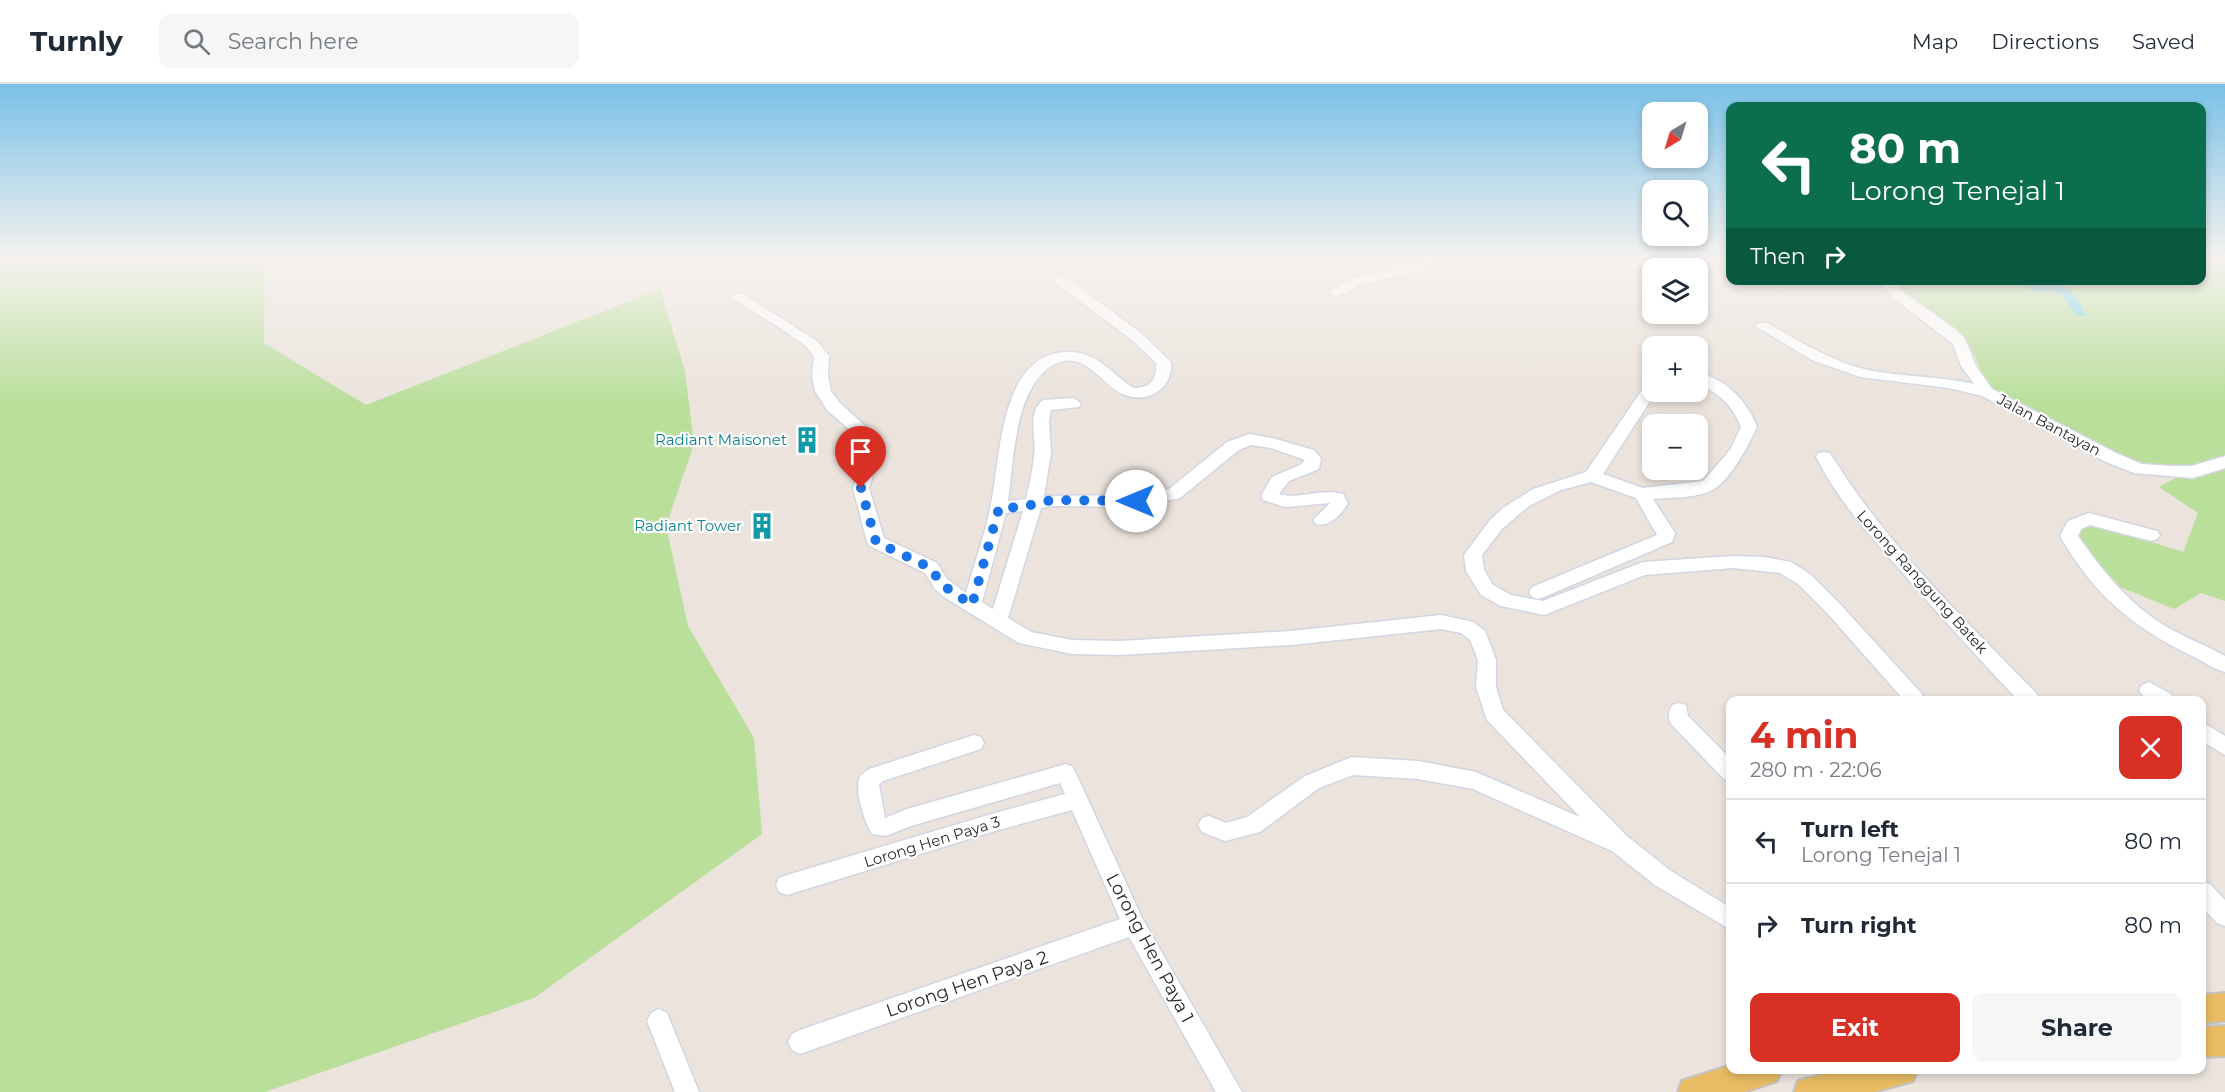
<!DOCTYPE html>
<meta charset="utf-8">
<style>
body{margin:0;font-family:Montserrat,sans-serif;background:#f6f6f7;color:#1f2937;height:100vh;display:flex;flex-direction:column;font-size:22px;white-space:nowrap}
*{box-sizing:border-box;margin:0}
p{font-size:20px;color:#747a83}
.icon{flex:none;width:33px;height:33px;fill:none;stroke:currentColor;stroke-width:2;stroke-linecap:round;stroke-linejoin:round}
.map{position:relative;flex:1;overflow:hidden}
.drawer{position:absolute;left:1726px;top:612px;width:480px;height:378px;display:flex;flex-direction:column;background:#fff;border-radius:12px;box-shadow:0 3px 9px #0003}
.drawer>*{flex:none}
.guide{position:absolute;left:1726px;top:18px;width:480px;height:183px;border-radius:12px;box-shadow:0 3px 9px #0003;background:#0b6e4f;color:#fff;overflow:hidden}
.needle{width:39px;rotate:218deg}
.tools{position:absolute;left:1642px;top:18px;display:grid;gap:12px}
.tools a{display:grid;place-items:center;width:66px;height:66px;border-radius:12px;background:#fff;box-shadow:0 3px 9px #0003;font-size:30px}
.pin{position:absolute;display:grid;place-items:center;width:51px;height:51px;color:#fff;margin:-62px -26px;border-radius:50% 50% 50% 0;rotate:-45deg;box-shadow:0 0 6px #0007}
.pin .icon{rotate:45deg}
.me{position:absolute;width:66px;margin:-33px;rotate:270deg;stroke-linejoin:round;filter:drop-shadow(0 0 4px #0008)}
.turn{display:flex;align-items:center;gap:21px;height:126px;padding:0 24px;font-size:27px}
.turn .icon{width:78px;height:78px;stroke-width:2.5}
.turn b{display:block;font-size:42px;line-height:51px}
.then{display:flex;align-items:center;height:57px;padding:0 24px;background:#0003;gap:12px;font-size:22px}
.round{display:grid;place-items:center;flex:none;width:63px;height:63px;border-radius:12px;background:#f6f6f7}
.headline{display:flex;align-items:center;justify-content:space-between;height:102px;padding:0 24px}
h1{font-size:36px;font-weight:700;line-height:45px;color:#d93025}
.button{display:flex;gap:12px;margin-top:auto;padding:12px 24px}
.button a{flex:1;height:69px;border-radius:12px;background:#d93025;color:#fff;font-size:24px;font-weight:700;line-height:69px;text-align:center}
.button a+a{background:#f6f6f7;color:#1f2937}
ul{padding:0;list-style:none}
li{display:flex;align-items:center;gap:18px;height:84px;padding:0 24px;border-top:2px solid #e0e1e3}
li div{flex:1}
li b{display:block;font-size:22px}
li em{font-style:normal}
header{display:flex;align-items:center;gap:36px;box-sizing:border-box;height:84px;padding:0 30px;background:#fff;border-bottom:2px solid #e0e1e3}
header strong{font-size:28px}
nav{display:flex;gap:33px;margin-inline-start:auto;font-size:21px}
.search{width:420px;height:54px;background:#f6f6f7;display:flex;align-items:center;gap:15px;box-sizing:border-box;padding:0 21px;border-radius:12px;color:#747a83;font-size:22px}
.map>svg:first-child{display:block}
.green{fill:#b9df9b}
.water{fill:#74d5e8}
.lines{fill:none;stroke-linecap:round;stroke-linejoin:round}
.minor-casing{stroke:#d1d6e2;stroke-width:3}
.major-casing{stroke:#c3c3c3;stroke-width:4}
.minor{fill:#fff;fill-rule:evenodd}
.major{fill:#e9bc63;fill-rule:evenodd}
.route{stroke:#1a73e8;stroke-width:10;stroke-dasharray:0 18}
.labels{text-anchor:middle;stroke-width:4.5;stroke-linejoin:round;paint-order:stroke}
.street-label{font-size:15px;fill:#2a2a2a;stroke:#fff}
.culture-label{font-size:15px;fill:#0d838f;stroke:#fff;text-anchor:end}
.near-street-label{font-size:18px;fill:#2a2a2a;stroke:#fff}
</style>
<header>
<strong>Turnly</strong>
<div class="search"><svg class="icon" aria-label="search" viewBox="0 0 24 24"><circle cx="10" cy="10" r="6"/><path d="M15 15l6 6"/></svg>Search here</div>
<nav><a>Map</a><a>Directions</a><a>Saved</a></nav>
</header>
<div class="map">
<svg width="2225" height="1008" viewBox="0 0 2225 1008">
<rect width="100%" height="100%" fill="#ebe3dc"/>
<path class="green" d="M 0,176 L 265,176 L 264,259 L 366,321 L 660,205 L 685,287 L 694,360 L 666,442 L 688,542 L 754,654 L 762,750 L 534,914 L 265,1008 L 0,1008 Z
M 2202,176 L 2225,176 L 2225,371 L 2185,384 L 2143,381 L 2112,370 L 1999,310 C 1977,293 1979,267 1958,248 C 1939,230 1908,221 1897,197 L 2018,197 L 2034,207 L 2055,207 L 2061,211 L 2076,231 L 2086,228 L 2061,197 L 2202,196 Z
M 2225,385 L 2225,517 L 2201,509 L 2174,525 L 2108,498 L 2079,452 L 2081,443 L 2094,440 L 2183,468 L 2198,429 L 2159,403 L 2181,391 L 2201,393 Z"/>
<path class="water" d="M 2018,197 L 2061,197 L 2081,220 L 2087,232 L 2076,231 L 2061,211 L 2055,207 L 2034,207 Z"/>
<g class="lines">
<defs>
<path id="minor" d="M 1420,176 L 1435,176 C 1421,194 1379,193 1358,202 C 1349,206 1341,214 1331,211 L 1329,208 L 1351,195 Z
M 1061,192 L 1066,193 L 1142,250 L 1171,278 C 1173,304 1149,320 1125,311 C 1102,303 1085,263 1053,281 C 1014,304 1014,377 1008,417 L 1026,415 C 1029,401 1033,386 1034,372 C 1037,353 1026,330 1043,316 L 1073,314 L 1081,319 L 1079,323 L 1051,326 L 1049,337 L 1051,369 L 1044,412 L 1136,411 L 1169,405 L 1227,358 L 1249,350 L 1272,354 L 1314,366 L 1321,374 L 1319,385 L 1289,397 L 1279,410 C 1299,416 1321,404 1343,410 L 1348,419 C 1342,430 1329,444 1316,440 L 1313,436 L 1330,419 L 1285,423 L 1263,416 L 1261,412 L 1272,393 L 1300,381 L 1305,376 L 1271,364 L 1251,361 L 1239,366 L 1180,414 L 1136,423 L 1052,422 L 1041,424 L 1008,534 L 1031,548 L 1072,556 L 1120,557 L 1291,547 L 1441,531 L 1473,538 L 1485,547 L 1496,576 L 1496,603 L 1503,626 L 1628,753 L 1671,787 L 1731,824 L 1731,846 L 1655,801 L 1612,767 L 1473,705 L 1418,695 L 1353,691 L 1319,704 L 1260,748 L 1225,757 L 1202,748 L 1198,741 L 1202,734 L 1209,732 L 1226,739 L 1247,733 L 1305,692 L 1352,673 L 1418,677 L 1476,688 L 1580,733 L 1487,636 L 1476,603 L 1478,576 L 1470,556 L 1461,549 L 1441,545 L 1291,561 L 1120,571 L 1072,570 L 1019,559 L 944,513 L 935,505 L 925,489 L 870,462 L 867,458 L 853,404 L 861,378 L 852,348 L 827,326 L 815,307 L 812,292 L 814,273 L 807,263 L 786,248 L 731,213 L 733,210 L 743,210 L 817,257 L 829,272 L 828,292 L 831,307 L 839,318 L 865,342 L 877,378 L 869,404 L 884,454 L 937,479 L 947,495 L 966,509 C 974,481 984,453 990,425 C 1001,377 998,265 1071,268 C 1101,270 1112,291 1134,304 C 1151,304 1157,295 1156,279 L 1132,256 L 1056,199 L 1054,196 L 1056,193 ZM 1023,427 L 993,525 L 982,518 L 1006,429 Z
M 1882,196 L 1896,196 L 1898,203 L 1903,208 L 1955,245 L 1965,255 L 1976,282 L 1992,305 L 2116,369 L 2142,380 L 2172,382 L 2192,382 L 2225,372 L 2225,384 L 2193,394 L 2134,389 L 2104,377 L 1982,312 L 1949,304 L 1860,293 L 1812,276 L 1755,242 L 1757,239 L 1767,239 C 1799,257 1832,278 1868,286 C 1903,293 1939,292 1974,300 L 1961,282 L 1953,260 L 1893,214 L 1884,204 Z
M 1698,288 C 1726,296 1747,316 1757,343 C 1749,360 1731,395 1714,405 C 1698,415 1672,413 1653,415 L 1675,449 L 1672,458 L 1544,513 L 1538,515 L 1532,513 L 1529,508 L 1532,503 L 1657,451 L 1636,414 L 1591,398 L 1561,406 L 1529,422 L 1502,445 L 1482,471 L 1484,486 L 1493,501 L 1511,511 L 1543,517 L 1643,478 L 1733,472 L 1764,473 L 1791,478 L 1810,490 L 1840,520 L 1922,610 L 1924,616 L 1904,616 L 1828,530 L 1798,500 L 1780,489 L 1733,484 L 1645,491 L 1544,531 L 1501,522 L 1481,511 L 1466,487 L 1464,471 L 1490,436 L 1503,424 L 1533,405 L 1586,388 L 1648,297 L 1653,295 L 1653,308 L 1656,308 L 1603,390 L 1643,404 L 1703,397 L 1730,366 L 1741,343 C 1733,321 1719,310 1698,299 Z
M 1824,368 L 1830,369 C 1885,459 1964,535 2037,610 L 2039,616 L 2018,616 C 1978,574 1939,531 1901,487 C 1869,451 1838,416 1816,373 L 1818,369 Z
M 2089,429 L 2157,447 L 2160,451 L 2157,455 L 2151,457 L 2090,441 L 2081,445 L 2078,452 C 2101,485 2126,516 2159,538 C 2180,552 2204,560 2225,572 L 2225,588 C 2213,585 2203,577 2192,572 C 2131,542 2095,512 2060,452 L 2068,437 Z
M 2149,598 L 2171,610 L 2173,616 C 2160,616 2146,620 2139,606 L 2142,601 Z
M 1679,619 L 1686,621 L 1688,632 L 1731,675 L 1731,698 L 1724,695 L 1671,640 C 1667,633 1669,628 1672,621 Z
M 2202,638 L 2225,652 L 2225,671 L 2202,657 Z
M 974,651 L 981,653 L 984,659 L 981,665 L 883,697 L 879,701 L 885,734 L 907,725 L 1066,680 L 1073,683 L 1142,834 L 1242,1008 L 1216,1008 L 1129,853 L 800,970 L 792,966 L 788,958 L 792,950 L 800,946 L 1120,835 L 1072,726 L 995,747 L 787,811 L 779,808 L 776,801 L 779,794 L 787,791 L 995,729 L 1065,710 L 1060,699 L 911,742 L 886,752 L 872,750 C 865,739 855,708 859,696 C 860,691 865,688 869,685 Z
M 2202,797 L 2210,800 L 2225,816 L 2225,842 L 2217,839 L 2202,823 Z
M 659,925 L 667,929 L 699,1008 L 675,1008 L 647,937 L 651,929 Z"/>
<path id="major" d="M 2225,909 L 2225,937 L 2202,939 L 2202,911 Z
M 2225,942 L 2225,972 L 2202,973 L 2202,943 Z
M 1731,981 L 1731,986 L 1781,986 L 1777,997 L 1744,1008 L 1678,1008 L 1682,997 Z
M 1839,986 L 1917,986 L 1913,997 L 1874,1008 L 1794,1008 L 1798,997 Z"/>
</defs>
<use href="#minor" class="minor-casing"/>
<use href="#major" class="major-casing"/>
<use href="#minor" class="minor"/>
<use href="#major" class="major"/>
</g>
<linearGradient id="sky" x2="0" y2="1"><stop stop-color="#79c1e8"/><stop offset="0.55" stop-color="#f6f2ef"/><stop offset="1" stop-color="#f6f2ef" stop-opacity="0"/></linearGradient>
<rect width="2225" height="318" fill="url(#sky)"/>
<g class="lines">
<path class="route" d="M 861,404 L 876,458 L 931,484 L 941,500 L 972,521 L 999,424 L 1022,423 L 1052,416 L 1136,417"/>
</g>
<defs>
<symbol id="building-bare" viewBox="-9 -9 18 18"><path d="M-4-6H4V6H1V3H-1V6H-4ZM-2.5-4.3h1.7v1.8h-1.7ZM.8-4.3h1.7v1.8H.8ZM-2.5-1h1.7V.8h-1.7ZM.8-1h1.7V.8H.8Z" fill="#0f9aa8" stroke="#fff" stroke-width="2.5" paint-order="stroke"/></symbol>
</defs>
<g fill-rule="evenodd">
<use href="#building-bare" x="788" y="337" width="38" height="38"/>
<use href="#building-bare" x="743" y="423" width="38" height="38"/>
</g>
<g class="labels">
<g class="street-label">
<text transform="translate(2049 341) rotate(28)" y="5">Jalan Bantayan</text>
<text transform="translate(1922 498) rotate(48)" y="5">Lorong Ranggung Batek</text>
<text transform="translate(932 758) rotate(-17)" y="5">Lorong Hen Paya 3</text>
</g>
<g class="culture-label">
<text x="787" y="361">Radiant Maisonet</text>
<text x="742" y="447">Radiant Tower</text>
</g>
<g class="near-street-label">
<text transform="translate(1150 864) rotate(62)" y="6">Lorong Hen Paya 1</text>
<text transform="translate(967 900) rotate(-19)" y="6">Lorong Hen Paya 2</text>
</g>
</g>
</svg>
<div class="tools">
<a><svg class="needle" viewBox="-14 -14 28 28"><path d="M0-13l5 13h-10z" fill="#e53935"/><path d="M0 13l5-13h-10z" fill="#747a83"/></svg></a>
<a><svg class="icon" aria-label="search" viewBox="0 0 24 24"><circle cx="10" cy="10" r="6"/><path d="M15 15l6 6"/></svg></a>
<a><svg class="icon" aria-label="layers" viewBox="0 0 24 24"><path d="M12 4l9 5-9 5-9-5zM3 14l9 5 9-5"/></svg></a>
<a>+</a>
<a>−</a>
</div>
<div class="pin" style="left:861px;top:404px;background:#d93025"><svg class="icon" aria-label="arrive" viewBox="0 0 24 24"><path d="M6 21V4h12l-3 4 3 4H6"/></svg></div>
<svg class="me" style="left:1136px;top:417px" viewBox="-20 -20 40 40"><circle r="19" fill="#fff"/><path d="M0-13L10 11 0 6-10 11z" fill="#1a73e8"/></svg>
<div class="guide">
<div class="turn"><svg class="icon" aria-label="left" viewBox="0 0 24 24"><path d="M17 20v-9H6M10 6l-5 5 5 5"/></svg><div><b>80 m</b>Lorong Tenejal 1</div></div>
<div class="then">Then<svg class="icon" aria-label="right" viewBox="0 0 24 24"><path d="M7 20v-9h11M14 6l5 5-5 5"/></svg></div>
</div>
<section class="drawer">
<div class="headline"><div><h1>4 min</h1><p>280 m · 22:06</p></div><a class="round" style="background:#d93025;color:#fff"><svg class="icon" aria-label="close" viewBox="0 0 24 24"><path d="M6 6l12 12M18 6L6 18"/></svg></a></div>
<ul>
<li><svg class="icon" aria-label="left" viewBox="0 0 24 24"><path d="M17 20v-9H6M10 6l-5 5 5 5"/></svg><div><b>Turn left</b><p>Lorong Tenejal 1</p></div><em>80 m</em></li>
<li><svg class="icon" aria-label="right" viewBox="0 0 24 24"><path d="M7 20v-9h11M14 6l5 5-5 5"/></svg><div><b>Turn right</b></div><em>80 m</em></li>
</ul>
<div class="button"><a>Exit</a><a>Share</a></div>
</section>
</div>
